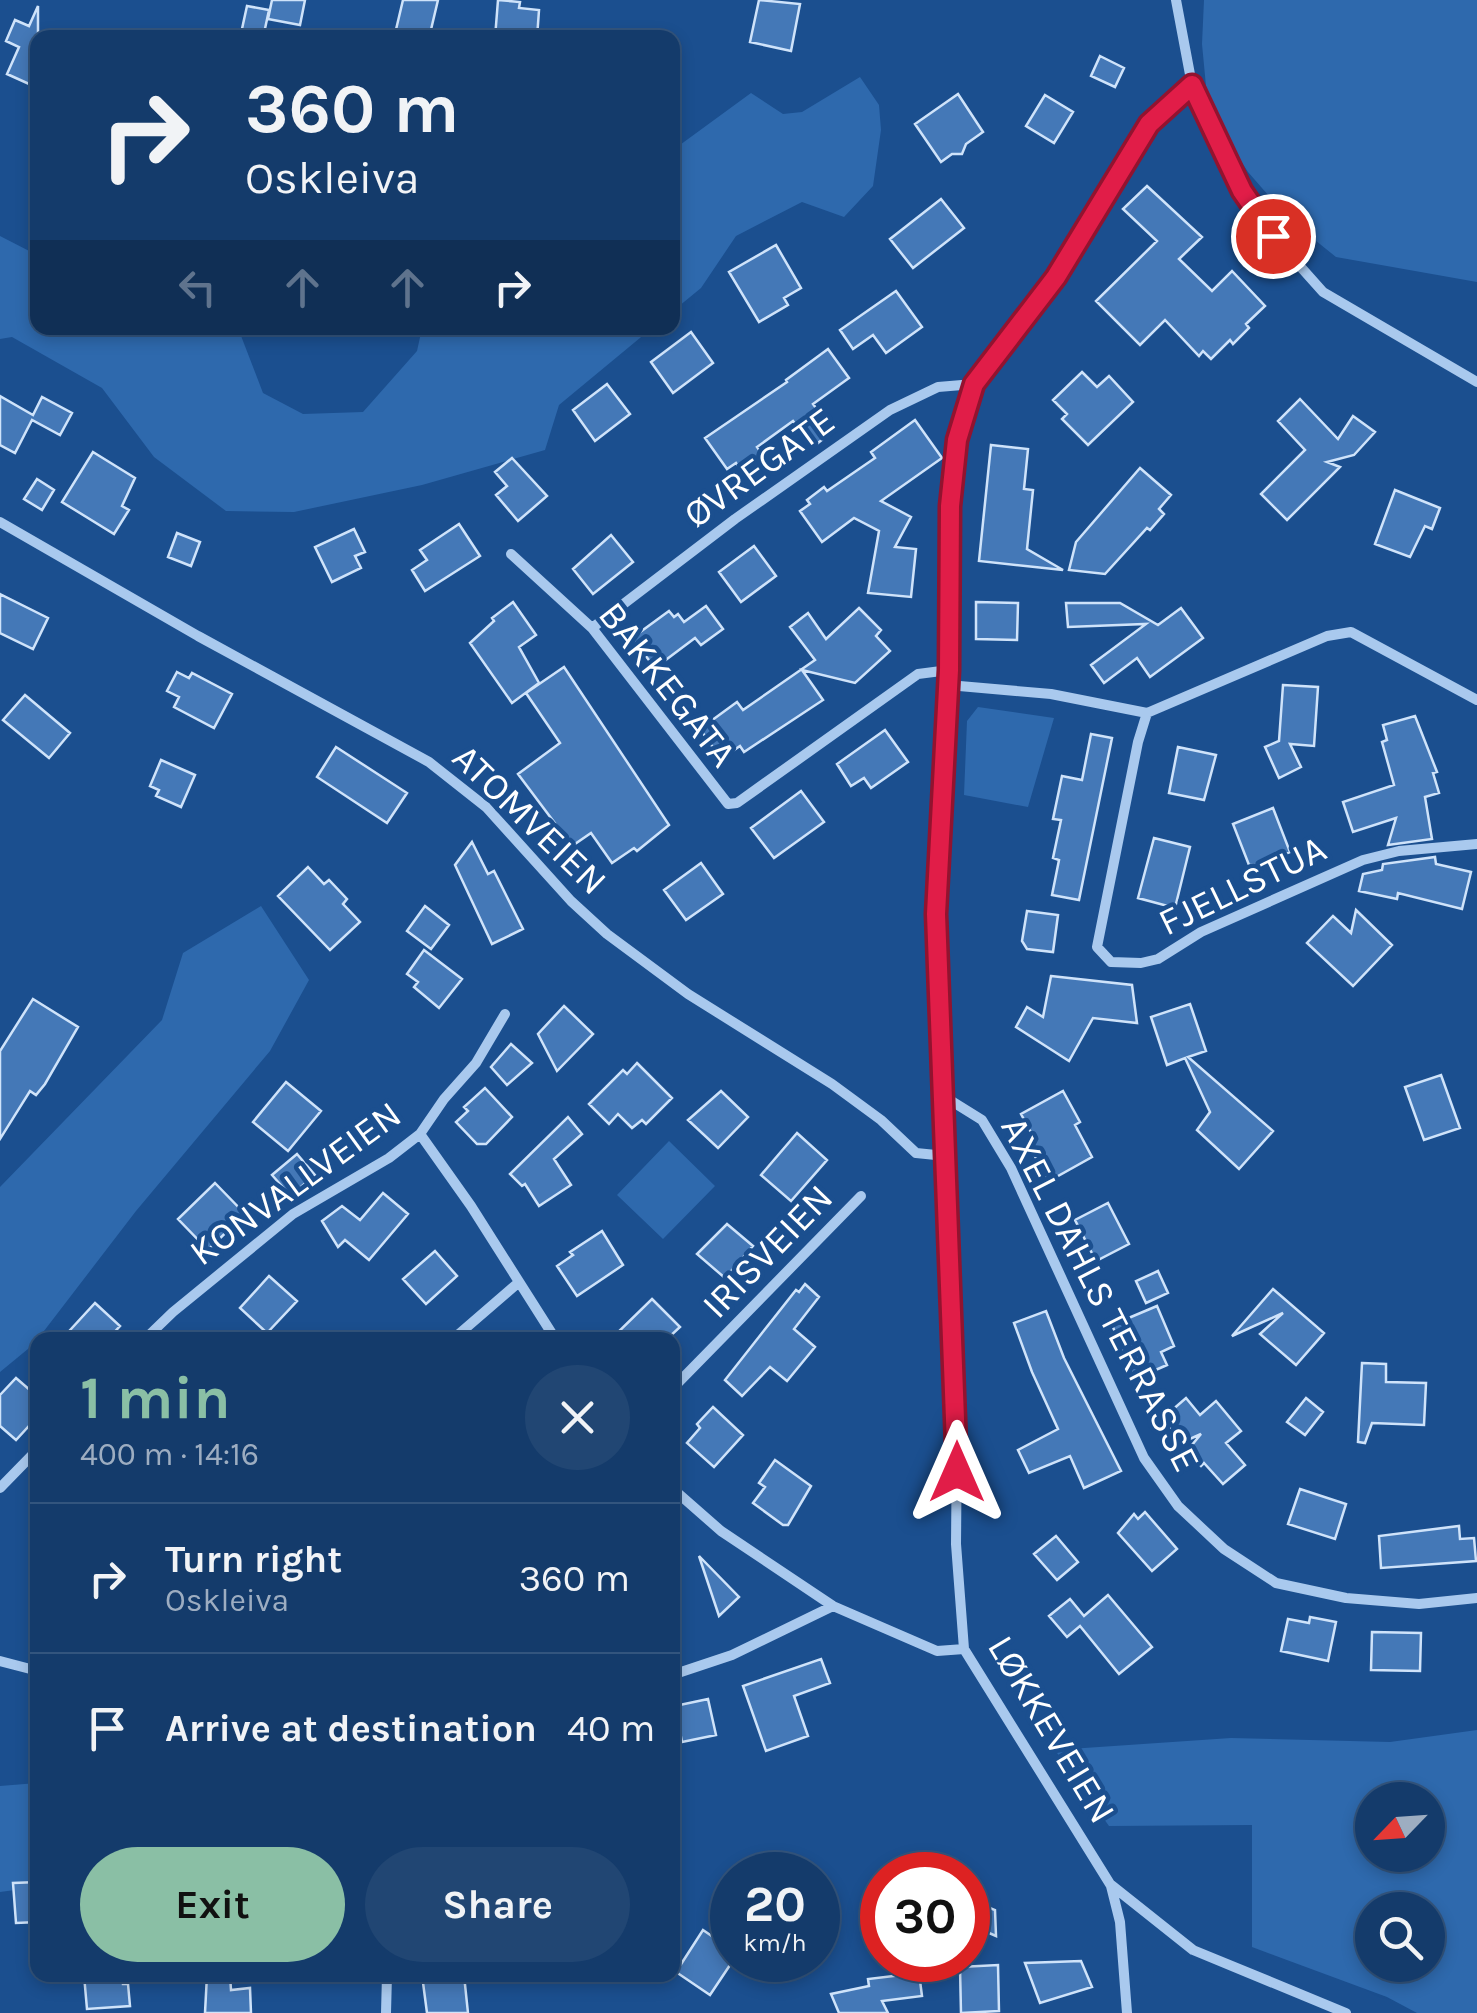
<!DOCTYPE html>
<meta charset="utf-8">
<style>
body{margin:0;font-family:Karla,sans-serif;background:#214673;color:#f1f3f6;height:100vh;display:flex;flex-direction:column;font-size:38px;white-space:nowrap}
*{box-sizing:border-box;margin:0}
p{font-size:32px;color:#9dadc1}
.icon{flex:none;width:55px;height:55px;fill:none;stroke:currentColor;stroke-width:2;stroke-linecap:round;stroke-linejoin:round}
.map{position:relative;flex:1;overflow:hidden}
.sheet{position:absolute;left:30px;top:1332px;width:650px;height:650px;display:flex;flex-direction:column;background:#143b6b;border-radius:20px;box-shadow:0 5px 15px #0003,0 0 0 2px #33557e}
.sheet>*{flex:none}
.banner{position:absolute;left:30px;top:30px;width:650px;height:305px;border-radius:20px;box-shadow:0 5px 15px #0003,0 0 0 2px #33557e;background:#143b6b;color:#f1f3f6;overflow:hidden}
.needle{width:65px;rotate:245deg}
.fabs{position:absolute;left:1355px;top:1782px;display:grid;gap:20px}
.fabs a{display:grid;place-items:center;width:90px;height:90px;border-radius:50%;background:#143b6b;box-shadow:0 5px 15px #0003,0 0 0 2px #33557e;font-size:50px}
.speed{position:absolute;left:710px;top:1852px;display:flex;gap:20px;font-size:50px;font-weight:700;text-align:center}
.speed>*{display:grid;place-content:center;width:130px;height:130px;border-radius:50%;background:#143b6b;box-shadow:0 5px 15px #0003,0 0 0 2px #33557e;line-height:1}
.speed small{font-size:25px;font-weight:400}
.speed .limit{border:15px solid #d22;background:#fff;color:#111}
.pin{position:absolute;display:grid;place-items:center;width:85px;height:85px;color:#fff;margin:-42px;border:5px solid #fff;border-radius:50%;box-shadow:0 2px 10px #0007}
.me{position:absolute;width:110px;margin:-55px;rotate:0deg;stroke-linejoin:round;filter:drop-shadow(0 0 8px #0008)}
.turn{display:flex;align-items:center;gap:35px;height:210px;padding:0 50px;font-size:45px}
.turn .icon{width:130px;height:130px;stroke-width:2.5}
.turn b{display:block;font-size:70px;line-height:85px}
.lanes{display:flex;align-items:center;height:95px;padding:0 50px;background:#0003;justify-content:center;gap:50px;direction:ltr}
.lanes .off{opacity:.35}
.round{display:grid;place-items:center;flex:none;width:105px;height:105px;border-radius:52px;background:#214673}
.headline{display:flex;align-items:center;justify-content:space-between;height:170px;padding:0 50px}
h1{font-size:60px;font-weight:700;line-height:75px;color:#8abfa5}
.primary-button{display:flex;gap:20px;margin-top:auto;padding:20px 50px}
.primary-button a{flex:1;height:115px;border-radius:60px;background:#8abfa5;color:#111;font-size:40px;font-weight:700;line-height:115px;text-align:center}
.primary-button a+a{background:#214673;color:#f1f3f6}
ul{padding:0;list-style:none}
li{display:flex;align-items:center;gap:30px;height:150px;padding:0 50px;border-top:2px solid #33557e}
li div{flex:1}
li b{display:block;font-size:38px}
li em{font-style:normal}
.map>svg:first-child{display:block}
.green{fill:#2e69ad;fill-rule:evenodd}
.building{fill:#4478b7;stroke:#cfe3fa;stroke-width:2.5}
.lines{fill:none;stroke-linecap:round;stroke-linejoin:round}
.street{stroke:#a9c9ee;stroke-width:10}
.route-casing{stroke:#92132f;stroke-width:25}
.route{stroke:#e11d48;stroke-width:18}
.labels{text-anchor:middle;stroke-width:9;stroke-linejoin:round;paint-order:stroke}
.street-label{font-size:38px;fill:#fff;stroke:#1b4f8f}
</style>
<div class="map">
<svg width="1477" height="2013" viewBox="0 0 1477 2013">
<rect width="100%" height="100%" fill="#1b4f8f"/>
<path class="green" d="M 1204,0 L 1477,0 L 1477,282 L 1336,257 L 1290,220 L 1248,172 L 1225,136 L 1206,86 L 1202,44 Z
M 860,77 L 879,105 L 881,130 L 873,186 L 844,217 L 802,202 L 736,236 L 701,288 L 673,311 L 673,150 L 751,93 L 783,114 L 802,112 Z
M 0,236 L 37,255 L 38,328 L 238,328 L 263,393 L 303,414 L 363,412 L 417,351 L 422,328 L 652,328 L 559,405 L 545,450 L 422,485 L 294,512 L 226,511 L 154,457 L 102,388 L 12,337 L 0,339 Z
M 978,707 L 1054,718 L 1028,807 L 964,795 L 967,721 Z
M 261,906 L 309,980 L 270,1051 L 136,1211 L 34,1344 L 0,1372 L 0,1187 L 162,1020 L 183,953 Z
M 669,1141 L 715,1186 L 663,1239 L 617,1195 Z
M 1477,1730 L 1477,2013 L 1417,2013 L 1387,1997 L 1252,1947 L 1252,1825 L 1109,1826 L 1055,1750 L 1231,1738 L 1390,1742 ZM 1372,1800 L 1428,1800 L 1428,1855 L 1372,1855 ZM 1372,1910 L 1428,1910 L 1428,1965 L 1372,1965 Z
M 37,1783 L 37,1887 L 0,1892 L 0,1786 Z"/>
<path class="building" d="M 272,0 L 305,0 L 300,25 L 268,19 Z
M 403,0 L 438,0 L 429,38 L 394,38 Z
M 498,0 L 520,2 L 519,8 L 539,10 L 537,38 L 495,38 Z
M 759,0 L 800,4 L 791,51 L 750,42 Z
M 38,6 L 38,88 L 7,74 L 19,47 L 6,41 L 15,20 L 29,26 Z
M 247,6 L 269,10 L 263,38 L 240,38 Z
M 1100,56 L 1124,68 L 1115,87 L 1091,76 Z
M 958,94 L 983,132 L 966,144 L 962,154 L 952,154 L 941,162 L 915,124 Z
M 1045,95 L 1073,112 L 1054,143 L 1026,126 Z
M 1147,186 L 1202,237 L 1179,259 L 1212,291 L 1232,271 L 1265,306 L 1246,324 L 1249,328 L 1233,344 L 1230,340 L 1211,359 L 1203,351 L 1199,356 L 1165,320 L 1140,345 L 1096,301 L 1157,241 L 1123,209 Z
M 941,199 L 964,228 L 913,268 L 890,239 Z
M 776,245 L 801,288 L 784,298 L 788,305 L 759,322 L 729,272 Z
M 896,291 L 922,327 L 886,353 L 873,335 L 853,349 L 840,330 Z
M 691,332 L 713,363 L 673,393 L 651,362 Z
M 828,349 L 849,378 L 813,404 L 833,431 L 813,447 L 793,421 L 757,447 L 773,469 L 751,484 L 736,463 L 727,469 L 705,438 L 787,382 L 786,380 Z
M 1082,372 L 1097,387 L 1109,376 L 1133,402 L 1088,445 L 1062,419 L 1067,414 L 1053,400 Z
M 607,384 L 630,414 L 595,441 L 573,410 Z
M 0,396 L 33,415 L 42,397 L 72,413 L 60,435 L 32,420 L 15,453 L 0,445 Z
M 1300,399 L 1338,439 L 1353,416 L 1375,432 L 1354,455 L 1327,462 L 1340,467 L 1287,520 L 1261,494 L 1305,450 L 1278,421 Z
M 915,420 L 942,458 L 881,501 L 911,517 L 895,547 L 916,549 L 911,597 L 868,593 L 879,531 L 854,518 L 822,542 L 800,511 L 810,504 L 807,500 L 824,487 L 827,491 L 875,458 L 871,452 Z
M 991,445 L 1028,449 L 1024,489 L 1033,490 L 1027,549 L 1063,570 L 979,561 Z
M 93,452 L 135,478 L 122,506 L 129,510 L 114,534 L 62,502 Z
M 512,458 L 547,496 L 518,521 L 496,495 L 507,486 L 495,472 Z
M 1140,468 L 1171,495 L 1159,509 L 1164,514 L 1150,530 L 1147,528 L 1105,574 L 1069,570 L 1076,542 Z
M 37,479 L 54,490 L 42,510 L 24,499 Z
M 1395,490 L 1440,508 L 1432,529 L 1425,526 L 1410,557 L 1375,544 Z
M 459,524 L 480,556 L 425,591 L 412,570 L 427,560 L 420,550 Z
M 354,529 L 365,552 L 355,556 L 361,568 L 332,582 L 315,547 Z
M 177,533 L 200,542 L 191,566 L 168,557 Z
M 611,535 L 633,562 L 593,594 L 573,569 Z
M 754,546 L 776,576 L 741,602 L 719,572 Z
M 0,594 L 48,618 L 33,649 L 0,633 Z
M 513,602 L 536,635 L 519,647 L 539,683 L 512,703 L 470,643 L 494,621 L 492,618 Z
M 976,602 L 1018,603 L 1017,640 L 976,639 Z
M 1066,603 L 1120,603 L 1158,625 L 1181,608 L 1203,638 L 1150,677 L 1137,658 L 1104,683 L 1091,665 L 1146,624 L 1068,627 Z
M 706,606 L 723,629 L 701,645 L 695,638 L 655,668 L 632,638 L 669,611 L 674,617 L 678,614 L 684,622 Z
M 859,608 L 881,630 L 876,636 L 890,651 L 855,683 L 802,670 L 823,700 L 744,752 L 740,746 L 721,759 L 700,729 L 737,702 L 743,710 L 815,660 L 790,627 L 808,613 L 826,639 Z
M 564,667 L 669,825 L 637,851 L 634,848 L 612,863 L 591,833 L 572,846 L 518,774 L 560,743 L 526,693 Z
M 177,672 L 189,678 L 192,673 L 232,694 L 214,728 L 174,707 L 179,697 L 167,691 Z
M 1283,685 L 1318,687 L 1314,746 L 1290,744 L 1301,767 L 1279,778 L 1265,747 L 1279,741 Z
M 25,695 L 70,733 L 49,758 L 3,720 Z
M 1415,716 L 1437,772 L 1433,773 L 1439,793 L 1425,797 L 1432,839 L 1388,845 L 1396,818 L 1353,832 L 1343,802 L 1394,785 L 1382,742 L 1387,740 L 1383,725 Z
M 885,730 L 908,762 L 871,788 L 864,778 L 851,786 L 837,764 Z
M 1091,734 L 1112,738 L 1079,900 L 1052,895 L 1059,860 L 1053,858 L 1061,820 L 1053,819 L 1062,776 L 1082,780 Z
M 336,747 L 407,793 L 387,823 L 317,777 Z
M 1178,747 L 1216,755 L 1204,800 L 1169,793 Z
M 161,760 L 195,775 L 181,807 L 156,796 L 159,790 L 150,786 Z
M 801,791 L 824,822 L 774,858 L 751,828 Z
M 1273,808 L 1290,852 L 1258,865 L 1249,865 L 1233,824 Z
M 1154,838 L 1190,847 L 1175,908 L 1138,898 Z
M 472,842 L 488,874 L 494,871 L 523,929 L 492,944 L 455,865 Z
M 1435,857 L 1436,864 L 1471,872 L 1462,909 L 1398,893 L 1397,899 L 1359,891 L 1363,874 L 1382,870 L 1383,864 Z
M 701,863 L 723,894 L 686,920 L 664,890 Z
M 308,867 L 324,884 L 329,880 L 347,899 L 343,904 L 360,922 L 330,950 L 278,896 Z
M 425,906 L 449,925 L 431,949 L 407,931 Z
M 1356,910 L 1392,945 L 1353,986 L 1307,943 L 1333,916 L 1351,933 Z
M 1027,911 L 1058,915 L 1053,952 L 1027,949 L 1022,941 Z
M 424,950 L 462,979 L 439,1008 L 414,987 L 418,982 L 407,974 Z
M 1051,976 L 1132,985 L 1137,1023 L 1093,1018 L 1069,1061 L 1016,1027 L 1027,1007 L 1043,1017 Z
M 33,999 L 78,1027 L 45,1084 L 36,1095 L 30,1091 L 0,1139 L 0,1051 Z
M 1190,1004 L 1206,1051 L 1188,1057 L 1273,1131 L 1239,1169 L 1197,1130 L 1210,1112 L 1185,1058 L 1167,1065 L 1151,1017 Z
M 564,1006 L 593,1034 L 557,1071 L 538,1034 Z
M 511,1044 L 532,1063 L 507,1085 L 491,1067 Z
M 637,1063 L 672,1098 L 646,1124 L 642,1120 L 632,1128 L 618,1114 L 609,1124 L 589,1104 L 623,1070 L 627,1074 Z
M 1441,1075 L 1460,1128 L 1424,1140 L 1405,1087 Z
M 286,1082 L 321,1111 L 288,1151 L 253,1122 Z
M 485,1088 L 512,1117 L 486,1144 L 477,1144 L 456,1122 L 468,1111 L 464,1107 Z
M 721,1091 L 748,1117 L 718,1148 L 688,1120 Z
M 1063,1091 L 1080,1122 L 1075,1125 L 1092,1157 L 1049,1181 L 1028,1144 L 1035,1140 L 1021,1114 Z
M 568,1117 L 582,1134 L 554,1159 L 571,1185 L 539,1206 L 525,1184 L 522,1186 L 510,1174 Z
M 797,1133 L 827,1160 L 791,1201 L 761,1175 Z
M 297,1154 L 315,1175 L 295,1192 L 287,1192 L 272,1175 Z
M 215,1183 L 245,1214 L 208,1250 L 178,1219 Z
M 383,1193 L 408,1214 L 369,1260 L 345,1240 L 338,1247 L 322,1221 L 342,1206 L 360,1220 Z
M 1108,1203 L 1129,1244 L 1096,1261 L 1075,1220 Z
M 727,1224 L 753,1246 L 725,1278 L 697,1254 Z
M 602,1231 L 623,1265 L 577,1296 L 557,1266 L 573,1255 L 570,1252 Z
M 435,1251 L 457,1276 L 426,1304 L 403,1279 Z
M 1158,1271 L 1168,1293 L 1146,1303 L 1136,1281 Z
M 269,1276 L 297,1301 L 267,1333 L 240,1308 Z
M 805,1284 L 819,1297 L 794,1329 L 815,1347 L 787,1381 L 770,1367 L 742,1396 L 725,1380 L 796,1290 L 799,1292 Z
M 1273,1289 L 1324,1333 L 1296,1365 L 1260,1334 L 1283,1313 L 1232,1336 Z
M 652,1299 L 680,1327 L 666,1340 L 610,1340 Z
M 95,1303 L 120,1326 L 107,1340 L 61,1340 Z
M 1157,1306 L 1174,1346 L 1161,1352 L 1167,1365 L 1135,1379 L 1112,1325 Z
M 1046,1311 L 1064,1358 L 1121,1471 L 1084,1488 L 1070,1456 L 1029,1473 L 1018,1450 L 1058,1429 L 1032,1372 L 1014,1323 Z
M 1362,1363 L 1386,1364 L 1386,1382 L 1426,1383 L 1424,1425 L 1372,1423 L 1365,1443 L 1358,1442 Z
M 16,1378 L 38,1397 L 38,1416 L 16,1440 L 0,1426 L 0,1395 Z
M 1186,1398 L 1200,1415 L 1216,1401 L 1241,1431 L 1226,1443 L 1245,1465 L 1223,1484 L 1204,1463 L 1201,1466 L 1187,1451 L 1201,1434 L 1172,1447 L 1169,1442 L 1177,1435 L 1163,1418 Z
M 1306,1398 L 1323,1412 L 1305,1435 L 1287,1422 Z
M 713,1407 L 743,1435 L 714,1467 L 687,1443 L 700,1428 L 697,1424 Z
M 775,1460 L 811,1486 L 788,1525 L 783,1525 L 753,1503 L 765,1487 L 759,1483 Z
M 1300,1489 L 1346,1504 L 1335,1539 L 1288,1524 Z
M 1145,1512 L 1177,1549 L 1152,1571 L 1118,1533 L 1134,1514 L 1138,1519 Z
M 1459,1526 L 1460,1539 L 1474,1538 L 1476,1561 L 1381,1568 L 1379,1536 Z
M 1056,1536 L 1078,1562 L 1057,1580 L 1034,1554 Z
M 699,1556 L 739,1597 L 719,1616 Z
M 1108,1595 L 1152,1647 L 1119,1674 L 1080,1626 L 1067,1637 L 1049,1616 L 1070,1599 L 1084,1616 Z
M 1310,1617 L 1336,1622 L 1328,1661 L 1281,1651 L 1288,1619 L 1309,1623 Z
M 1372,1632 L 1421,1633 L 1420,1671 L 1371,1670 Z
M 821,1659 L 830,1683 L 794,1696 L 808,1736 L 766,1751 L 743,1686 Z
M 708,1699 L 716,1735 L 682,1742 L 675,1706 Z
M 38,1882 L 38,1922 L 16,1923 L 13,1883 Z
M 968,1899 L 995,1910 L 996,1936 L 968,1924 Z
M 703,1930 L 732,1950 L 732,1962 L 710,1995 L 676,1972 Z
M 1081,1961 L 1092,1987 L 1040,2003 L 1025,1963 Z
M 998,1965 L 999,2011 L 961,2013 L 960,1967 Z
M 919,1973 L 922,1996 L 882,2001 L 888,2013 L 839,2013 L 831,1994 L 869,1986 L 868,1979 Z
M 84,1975 L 123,1975 L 123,1984 L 128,1984 L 130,2006 L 87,2009 Z
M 207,1975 L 230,1975 L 231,1990 L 250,1988 L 251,2013 L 205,2013 Z
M 422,1975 L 464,1975 L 468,2013 L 427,2013 Z"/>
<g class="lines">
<path class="street" d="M 1176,0 L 1192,85 L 1242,191 L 1273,236 L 1323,292 L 1477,382
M 1192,85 L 1149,124 L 1055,277 L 974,384 L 957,440 L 950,506 L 949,670 L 936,915 L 957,1436 L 956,1544 L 964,1649 L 1110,1884 L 1193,1950 L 1346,2013
M 0,522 L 198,636 L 429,762 L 486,807 L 571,901 L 607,934 L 688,994 L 832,1084 L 881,1120 L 916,1153 L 946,1156
M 511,554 L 592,628 L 728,804 L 737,803 L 918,674 L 949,670
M 592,628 L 735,519 L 890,410 L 938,387 L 974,384
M 948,685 L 1051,694 L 1147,713 L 1327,636 L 1351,632 L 1477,700
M 1147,713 L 1138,742 L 1097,947 L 1111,962 L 1141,963 L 1158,959 L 1201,932 L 1363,860 L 1399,851 L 1477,844
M 945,1097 L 982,1120 L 1011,1168 L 1144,1458 L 1178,1506 L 1224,1549 L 1276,1583 L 1346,1598 L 1419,1604 L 1477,1598
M 420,1134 L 471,1206 L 556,1340
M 144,1340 L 173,1312 L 293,1214 L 389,1158 L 420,1134 L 444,1099 L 476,1063 L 505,1014
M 452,1340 L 518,1283
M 672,1389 L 861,1196
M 0,1488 L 38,1449
M 672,1488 L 721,1531 L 833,1606 L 937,1651 L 964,1649
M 0,1661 L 38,1671
M 672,1675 L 732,1655 L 833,1606
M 1111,1886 L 1120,1922 L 1127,2013
M 386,2013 L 387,1975"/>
</g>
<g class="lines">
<defs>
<path id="route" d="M 957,1472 L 936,914 L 949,670 L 950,506 L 957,440 L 974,384 L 1056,277 L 1149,124 L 1192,85 L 1242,191 L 1273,236"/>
</defs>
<use href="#route" class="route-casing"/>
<use href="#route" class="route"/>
</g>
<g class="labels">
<g class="street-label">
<text transform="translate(759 467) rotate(-36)" y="13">ØVREGATE</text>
<text transform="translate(668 684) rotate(52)" y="13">BAKKEGATA</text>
<text transform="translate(530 819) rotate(44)" y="13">ATOMVEIEN</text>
<text transform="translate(1242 885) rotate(-26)" y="13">FJELLSTUA</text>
<text transform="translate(295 1183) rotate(-36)" y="13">KONVALLVEIEN</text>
<text transform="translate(767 1251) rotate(-46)" y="13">IRISVEIEN</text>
<text transform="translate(1101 1294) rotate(63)" y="13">AXEL DAHLS TERRASSE</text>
<text transform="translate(1052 1729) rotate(59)" y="13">LØKKEVEIEN</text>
</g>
</g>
</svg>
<div class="fabs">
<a><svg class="needle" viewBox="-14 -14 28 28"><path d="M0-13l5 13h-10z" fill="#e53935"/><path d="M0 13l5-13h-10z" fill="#9dadc1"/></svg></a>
<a><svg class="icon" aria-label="search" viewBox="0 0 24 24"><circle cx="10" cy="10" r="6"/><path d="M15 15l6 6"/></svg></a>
</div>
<div class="speed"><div>20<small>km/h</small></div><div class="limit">30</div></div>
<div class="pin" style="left:1273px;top:236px;background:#d93025"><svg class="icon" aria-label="arrive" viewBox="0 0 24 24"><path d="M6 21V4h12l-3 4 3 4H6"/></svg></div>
<svg class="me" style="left:957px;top:1472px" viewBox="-20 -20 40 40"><path d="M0-17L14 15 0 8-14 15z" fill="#e11d48" stroke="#fff" stroke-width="4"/></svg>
<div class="banner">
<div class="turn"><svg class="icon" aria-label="right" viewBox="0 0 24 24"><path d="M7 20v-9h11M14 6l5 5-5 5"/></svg><div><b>360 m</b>Oskleiva</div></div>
<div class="lanes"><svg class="icon off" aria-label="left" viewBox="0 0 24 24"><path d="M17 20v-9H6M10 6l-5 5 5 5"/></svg><svg class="icon off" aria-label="ahead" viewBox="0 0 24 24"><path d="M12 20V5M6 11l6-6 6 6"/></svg><svg class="icon off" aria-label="ahead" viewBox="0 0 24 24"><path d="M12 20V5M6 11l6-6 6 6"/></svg><svg class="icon" aria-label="right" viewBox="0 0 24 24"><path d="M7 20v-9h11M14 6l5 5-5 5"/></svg></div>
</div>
<section class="sheet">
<div class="headline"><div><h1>1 min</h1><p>400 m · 14:16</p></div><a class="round"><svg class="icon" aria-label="close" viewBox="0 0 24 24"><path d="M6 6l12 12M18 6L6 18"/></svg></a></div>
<ul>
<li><svg class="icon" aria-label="right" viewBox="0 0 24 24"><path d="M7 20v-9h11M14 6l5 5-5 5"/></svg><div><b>Turn right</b><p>Oskleiva</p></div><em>360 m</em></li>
<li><svg class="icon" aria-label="arrive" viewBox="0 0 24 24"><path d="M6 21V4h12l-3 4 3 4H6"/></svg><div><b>Arrive at destination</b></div><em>40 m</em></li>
</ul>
<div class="primary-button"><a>Exit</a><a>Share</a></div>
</section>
</div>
